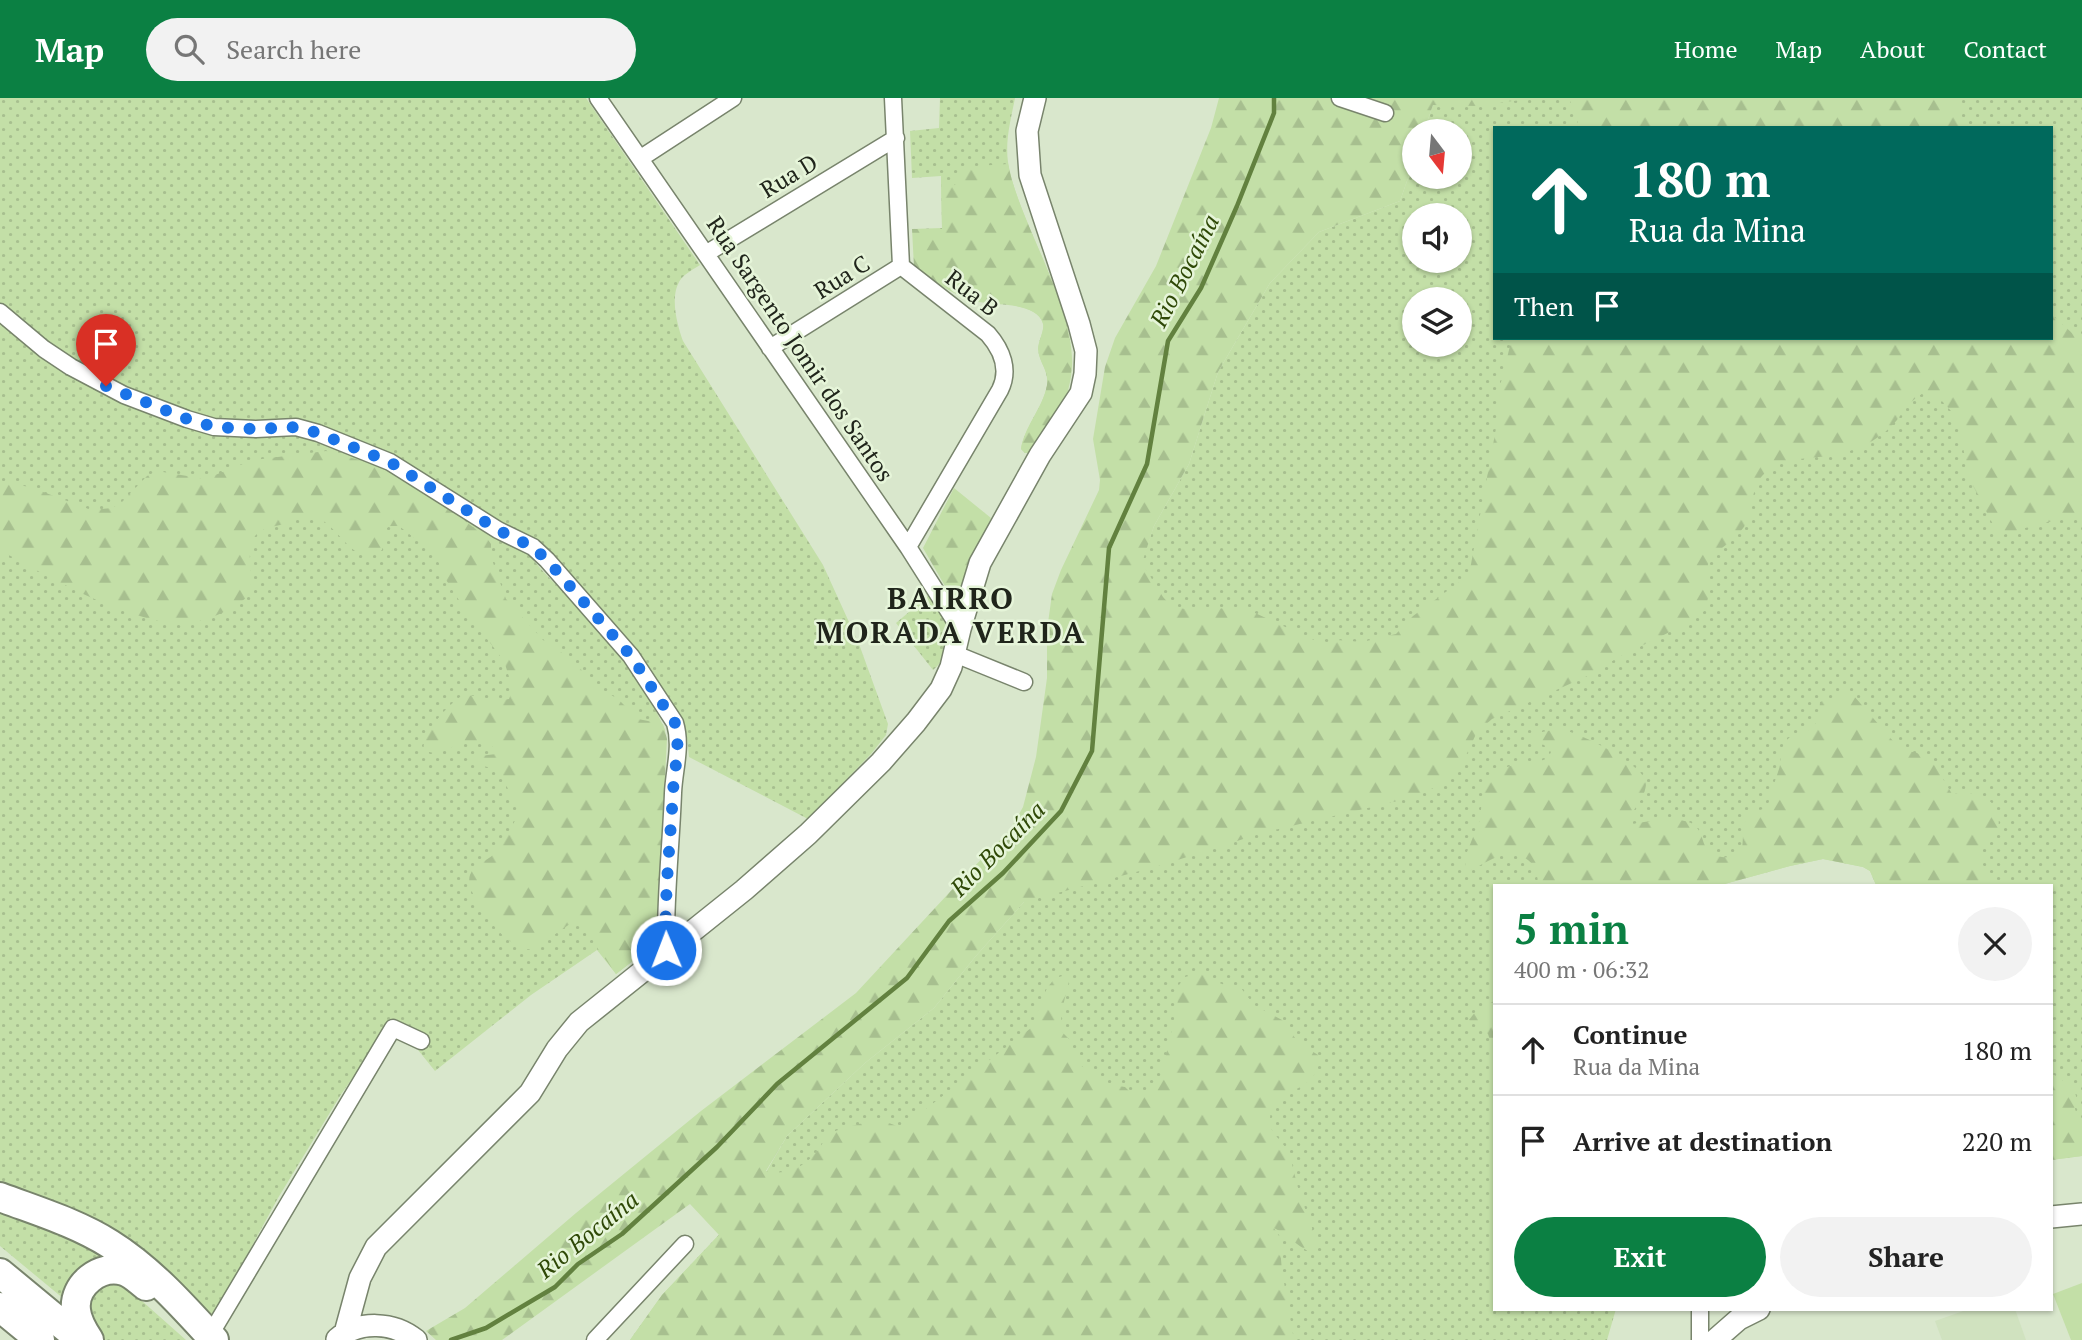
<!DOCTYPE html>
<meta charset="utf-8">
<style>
body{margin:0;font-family:"PT Serif",serif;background:#f2f2f2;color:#222;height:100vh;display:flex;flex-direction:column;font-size:26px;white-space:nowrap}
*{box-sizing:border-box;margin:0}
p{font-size:23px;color:#767676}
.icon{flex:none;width:38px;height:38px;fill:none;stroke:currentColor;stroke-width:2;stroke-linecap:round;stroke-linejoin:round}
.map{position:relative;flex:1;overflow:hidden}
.panel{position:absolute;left:1493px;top:786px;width:560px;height:427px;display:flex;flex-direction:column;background:#fff;border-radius:0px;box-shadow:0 2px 5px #0004}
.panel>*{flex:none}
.guide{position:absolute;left:1493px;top:28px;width:560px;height:214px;border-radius:0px;box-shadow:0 2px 5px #0004;background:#00695c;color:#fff;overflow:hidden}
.needle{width:46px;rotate:164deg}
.controls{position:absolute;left:1402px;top:21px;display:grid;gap:14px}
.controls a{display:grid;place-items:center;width:70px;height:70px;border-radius:50%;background:#fff;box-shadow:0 2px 5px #0004;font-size:35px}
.pin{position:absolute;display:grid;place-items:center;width:60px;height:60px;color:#fff;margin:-72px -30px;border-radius:50% 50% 50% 0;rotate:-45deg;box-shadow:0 0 7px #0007}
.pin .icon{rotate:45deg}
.me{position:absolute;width:77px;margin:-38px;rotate:359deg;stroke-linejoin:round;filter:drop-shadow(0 0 5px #0008)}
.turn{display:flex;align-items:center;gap:24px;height:147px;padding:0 21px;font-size:32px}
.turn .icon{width:91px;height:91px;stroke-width:2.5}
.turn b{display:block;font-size:49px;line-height:60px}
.then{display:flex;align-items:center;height:66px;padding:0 21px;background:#0003;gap:14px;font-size:26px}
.round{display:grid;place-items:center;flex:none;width:74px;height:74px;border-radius:37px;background:#f2f2f2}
.overview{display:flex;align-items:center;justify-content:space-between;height:119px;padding:0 21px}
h1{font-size:42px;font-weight:700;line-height:52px;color:#0b8043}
.button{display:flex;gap:14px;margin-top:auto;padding:14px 21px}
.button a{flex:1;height:80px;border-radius:42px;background:#0b8043;color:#fff;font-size:28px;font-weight:700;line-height:80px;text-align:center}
.button a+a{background:#f2f2f2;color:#222}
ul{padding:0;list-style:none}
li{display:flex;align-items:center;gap:21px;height:91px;padding:0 21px;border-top:2px solid #e0e0e0}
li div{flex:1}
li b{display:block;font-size:26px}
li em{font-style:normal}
header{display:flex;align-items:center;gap:42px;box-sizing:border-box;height:98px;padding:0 35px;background:#0b8043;color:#fff}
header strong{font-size:33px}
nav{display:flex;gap:38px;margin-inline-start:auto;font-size:24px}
.search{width:490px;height:63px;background:#f2f2f2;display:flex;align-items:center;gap:18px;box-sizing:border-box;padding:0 24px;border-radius:38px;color:#767676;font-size:26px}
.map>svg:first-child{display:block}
.built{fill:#d0e2bf}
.grass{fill:url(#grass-dots);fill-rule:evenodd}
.forest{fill:url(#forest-firs)}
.pitch{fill:#c3dfa7}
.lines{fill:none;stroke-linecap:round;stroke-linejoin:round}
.stream{stroke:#62813f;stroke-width:4.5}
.street-casing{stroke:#78846c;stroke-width:19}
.secondary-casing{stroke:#78846c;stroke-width:24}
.highway-casing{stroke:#78846c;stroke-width:32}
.street{stroke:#fff;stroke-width:16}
.secondary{stroke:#fff;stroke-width:21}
.highway{stroke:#fff;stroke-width:28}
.route{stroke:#1a73e8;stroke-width:12;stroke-dasharray:0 21.6}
.labels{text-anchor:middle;stroke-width:5;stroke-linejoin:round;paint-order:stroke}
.street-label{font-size:23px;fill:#20251b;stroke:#e6f5d9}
.water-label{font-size:24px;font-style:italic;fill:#2f4907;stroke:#e6f5d9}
.district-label{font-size:30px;font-weight:bold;letter-spacing:2px;fill:#20251b;stroke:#e6f5d9}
</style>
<header>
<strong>Map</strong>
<div class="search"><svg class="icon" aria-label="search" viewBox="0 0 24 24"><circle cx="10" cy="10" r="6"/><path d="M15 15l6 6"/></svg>Search here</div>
<nav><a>Home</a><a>Map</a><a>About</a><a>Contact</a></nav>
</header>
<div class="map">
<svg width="2082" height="1242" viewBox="0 0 2082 1242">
<defs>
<pattern id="grass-dots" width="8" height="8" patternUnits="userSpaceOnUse" patternTransform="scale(1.75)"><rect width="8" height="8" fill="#c3dfa7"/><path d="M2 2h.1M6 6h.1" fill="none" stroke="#a7bf8f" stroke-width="1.8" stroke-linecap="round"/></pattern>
<pattern id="forest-firs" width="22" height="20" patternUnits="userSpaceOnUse" patternTransform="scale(1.75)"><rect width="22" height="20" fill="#c3dfa7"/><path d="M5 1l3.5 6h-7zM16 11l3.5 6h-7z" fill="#a7bf8f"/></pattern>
</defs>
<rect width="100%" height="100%" fill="#d9e7cc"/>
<path class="built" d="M 1969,1211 L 2015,1211 L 2026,1242 L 1942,1242 L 1935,1223 Z"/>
<path class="grass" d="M 0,0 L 586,0 L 700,167 C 694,171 686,175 681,181 C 669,197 677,226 683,243 L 823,467 L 859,546 L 888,626 L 886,637 L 871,656 L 808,721 L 689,659 L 687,639 L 681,622 L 542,451 L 531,459 C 544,476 561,491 576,507 C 606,538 649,592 665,632 L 656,845 L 616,876 L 597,852 L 531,897 L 435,973 L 414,947 L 402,941 L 381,945 L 371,953 L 340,998 L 278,1100 L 210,1225 L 0,1089 Z
M 940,0 L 1015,0 C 1011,21 1005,42 1008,64 C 1018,128 1085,221 1070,283 C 1067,298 1035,340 1025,355 L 1021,351 C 1024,330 1040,313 1046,292 C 1051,275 1040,267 1038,251 C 1038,243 1045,233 1043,225 C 1036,203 992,208 974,203 C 962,199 951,193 940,187 L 912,131 L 942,130 L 941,78 L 912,80 L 910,33 L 939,30 Z
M 1432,0 L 2082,0 L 2082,1058 L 2051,1062 L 2051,788 L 1876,787 L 1870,773 L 1863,769 L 1823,761 L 1790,768 L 1721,787 L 1494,788 L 1494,1211 L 1616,1211 L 1607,1242 L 630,1242 L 662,1197 L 730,1125 L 758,1088 L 787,1038 L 865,965 L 934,910 L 975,859 L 1024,804 L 1154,428 L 1189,366 L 1218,274 L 1270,185 L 1319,134 L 1400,103 L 1414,63 L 1414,79 L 1460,79 L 1460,33 L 1424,33 L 1433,7 ZM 1494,30 L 2051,30 L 2051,240 L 1494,240 ZM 1414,117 L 1460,117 L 1460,163 L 1414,163 ZM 1414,201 L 1460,201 L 1460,247 L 1414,247 Z
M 929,497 C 945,518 953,521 947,548 C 944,560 942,564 933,572 L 896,525 Z
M 0,1114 L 115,1157 L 70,1206 L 0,1148 Z
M 109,1186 L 125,1189 L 133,1195 L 186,1242 L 100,1242 L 85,1207 L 94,1192 Z"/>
<path class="forest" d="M 1219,0 L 1535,0 L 1477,8 L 1433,7 L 1424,33 L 1414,33 L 1414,63 L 1400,103 L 1319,134 L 1270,185 L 1218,274 L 1189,366 L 1154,428 L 1142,465 L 1163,499 L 1171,508 L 1185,511 L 1244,510 L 1314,542 L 1327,544 L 1337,542 L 1362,544 L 1396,536 L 1413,518 L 1469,477 L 1497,325 L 1501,284 L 1512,240 L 2051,240 L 2051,216 L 2082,244 L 2082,422 C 2053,419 2027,430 1999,438 L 1970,382 L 1959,331 L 1952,314 L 1941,302 L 1923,295 C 1909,304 1907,309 1897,322 C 1883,339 1864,349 1843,355 C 1817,363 1781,355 1762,378 C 1752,390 1753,405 1749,419 C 1743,437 1723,448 1709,461 L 1707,473 L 1710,492 L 1705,512 L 1694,522 L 1617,560 L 1594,575 L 1492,621 L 1477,634 L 1461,668 L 1441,687 L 1406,701 L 1262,735 L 1162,767 L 1024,804 L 975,859 L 934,910 L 865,965 L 787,1038 L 766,1073 C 789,1079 810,1066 822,1046 C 823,1045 827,1037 828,1036 C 831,1033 875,1021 880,1022 C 887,1023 895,1028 901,1030 L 1031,930 L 1047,890 L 1055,880 L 1066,877 L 1069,883 L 1061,916 L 1062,934 L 1070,942 L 1080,967 L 1094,976 L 1099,985 L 1125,989 L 1132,996 C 1146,997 1154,991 1161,979 L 1177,909 L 1179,887 L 1185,879 C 1203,874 1203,874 1218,884 C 1223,888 1234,888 1241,890 L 1254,907 L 1282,922 L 1298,944 L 1318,957 C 1323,997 1271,987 1270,1021 C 1269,1035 1279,1039 1285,1049 C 1293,1062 1295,1082 1300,1096 C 1305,1112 1312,1127 1316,1143 L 1315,1151 L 1308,1153 C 1296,1147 1287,1136 1274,1130 L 1279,1138 L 1282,1173 L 1294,1242 L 630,1242 L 662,1197 L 719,1137 L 690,1106 L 502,1242 L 436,1242 L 426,1233 L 465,1210 L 576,1115 L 701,1013 L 856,895 L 961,782 L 1010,732 L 1023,709 L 1036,659 L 1047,580 L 1047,532 L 1052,496 L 1061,472 L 1099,392 L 1100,382 L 1093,341 L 1105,269 L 1115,240 L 1156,168 L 1211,30 Z
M 1562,0 L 1960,0 L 1962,30 L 1575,30 L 1579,21 L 1570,3 Z
M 1008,66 C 1022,139 1099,237 1061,311 C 1053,326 1041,340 1031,355 L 1025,355 L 1021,351 C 1025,328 1043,310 1047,287 C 1049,274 1042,268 1039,257 C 1036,245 1045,233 1043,226 C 1037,202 988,207 970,201 C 949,195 932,181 914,169 L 912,131 L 942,131 L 941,78 L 945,86 L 953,88 L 957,85 L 961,73 L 976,68 Z
M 326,353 L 367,364 L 387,373 L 453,414 L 486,439 L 491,446 L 491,459 L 506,501 L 543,542 L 574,563 L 594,587 L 618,601 L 638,621 L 663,626 L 667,641 L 656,845 L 616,876 L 598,851 L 580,819 L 532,852 C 522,850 515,847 507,841 C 495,831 464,793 470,777 C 474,766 486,764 494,756 C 504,747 512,726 520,714 L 510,697 L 501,672 L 465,664 L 472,659 L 496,656 L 494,650 L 488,645 L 468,644 L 434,655 L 424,653 C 420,636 449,606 463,597 C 479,597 493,605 509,601 L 513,591 L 504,563 L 467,515 L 443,477 L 436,457 L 399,428 L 389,428 L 385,432 L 382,452 C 353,475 338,421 311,418 C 301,417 289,424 280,427 C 271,429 260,431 255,438 C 245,454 253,479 250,497 C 229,514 198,529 170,525 C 116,517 48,479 0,452 L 0,384 L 30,389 L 91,412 L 112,410 L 122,404 L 147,378 L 157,373 L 205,381 L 253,362 Z
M 954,390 L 991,420 L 956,507 L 923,450 Z
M 1847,590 L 1893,643 L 1904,652 L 1917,655 L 1933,664 L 1952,696 C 1979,690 2006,704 1997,735 L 1979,748 L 1984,771 L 1997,787 L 1876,787 L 1870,773 L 1863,769 L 1823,761 L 1790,768 L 1721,787 L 1538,787 C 1538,778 1536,768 1528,762 C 1507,746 1483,767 1464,776 L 1467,754 L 1480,722 L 1482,701 L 1489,678 C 1510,662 1527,670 1548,660 L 1551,654 L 1544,647 L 1525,640 C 1537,635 1549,631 1562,632 C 1579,634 1645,667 1646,685 C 1646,701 1630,714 1625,728 C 1640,724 1677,718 1691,725 C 1708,734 1697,756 1722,759 C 1730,760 1737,758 1742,752 C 1745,731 1738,713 1767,711 C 1770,698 1774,686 1778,674 C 1782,665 1779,655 1784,646 C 1798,624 1818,647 1820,604 L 1841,597 Z
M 1494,903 L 1494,954 L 1488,936 L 1469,922 L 1476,913 Z
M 2051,975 L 2073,989 L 2076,998 L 2075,1011 L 2082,1030 L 2082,1058 L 2051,1062 Z"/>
<path class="pitch" d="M 2082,1185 L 2082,1242 L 2071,1242 L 2053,1196 Z"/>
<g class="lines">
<path class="stream" d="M 451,1242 L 486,1230 L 555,1189 L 578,1166 L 622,1136 L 717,1049 L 777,986 L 907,880 L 949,823 L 1003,775 L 1061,713 L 1092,653 L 1109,450 L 1147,366 L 1168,243 L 1201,190 L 1237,108 L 1274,15 L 1274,0"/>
<defs>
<path id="street" d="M 598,0 L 908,449 L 960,531
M 893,0 L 901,168 L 988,236 C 1002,252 1010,272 1000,292 L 908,449
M 1340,0 L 1385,15
M 641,60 L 733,0
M 707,155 L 896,40
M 0,214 L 44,251 L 71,269 L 124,297 L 187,321 L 214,329 L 256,331 L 296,329 L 318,335 L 390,364 L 498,432 L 533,449 L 547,462 L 631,558 L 675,625 C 682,649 674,671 673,695 C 671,748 665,800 666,852
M 770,250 L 901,168
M 955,556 L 1024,584
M 210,1237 L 393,930 L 421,943
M 595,1242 L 685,1146
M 1700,1242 L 1700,1211"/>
<path id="secondary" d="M 2051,1119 L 2082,1116
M 345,1235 L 360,1180 L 376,1149 L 530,995 L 557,951 L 579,924 L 744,792 L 808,736 L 881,664 L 916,624 L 941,591 L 951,569 L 960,531 L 980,465 L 1040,357 L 1081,295 L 1085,276 L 1086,253 L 1079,226 L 1030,77 L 1027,33 L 1035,0
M 337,1241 C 359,1222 394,1224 416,1242
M 1715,1242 L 1739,1221 L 1759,1211"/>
<path id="highway" d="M 0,1099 C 37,1113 77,1125 110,1146 C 150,1171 183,1208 214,1242
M 0,1175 L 81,1242
M 0,1209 L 40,1242
M 89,1242 C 83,1233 77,1223 76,1212 C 73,1187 100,1166 124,1173 C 133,1176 139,1183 146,1188"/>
</defs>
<use href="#street" class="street-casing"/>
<use href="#secondary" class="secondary-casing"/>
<use href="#highway" class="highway-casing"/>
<use href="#street" class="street"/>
<use href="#secondary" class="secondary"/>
<use href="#highway" class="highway"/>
</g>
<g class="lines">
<path class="route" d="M 106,288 L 187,321 L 214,329 L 256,331 L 296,329 L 318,335 L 390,364 L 498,432 L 533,449 L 547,462 L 631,558 L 675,625 C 681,649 674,671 673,695 C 670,748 664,800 666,852"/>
</g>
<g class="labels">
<g class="street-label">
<text transform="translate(789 78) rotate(-31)" y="8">Rua D</text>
<text transform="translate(842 179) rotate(-32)" y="8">Rua C</text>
<text transform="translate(972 195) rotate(38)" y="8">Rua B</text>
<text transform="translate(800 251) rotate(56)" y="8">Rua Sargento Jomir dos Santos</text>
</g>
<g class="water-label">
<text transform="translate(1185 173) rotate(-63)" y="8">Rio Bocaína</text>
<text transform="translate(998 751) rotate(-45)" y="8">Rio Bocaína</text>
<text transform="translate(588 1137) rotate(-39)" y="8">Rio Bocaína</text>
</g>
<g class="district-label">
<text x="951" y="511">BAIRRO<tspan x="951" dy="34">MORADA VERDA</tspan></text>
</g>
</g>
</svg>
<div class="controls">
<a><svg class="needle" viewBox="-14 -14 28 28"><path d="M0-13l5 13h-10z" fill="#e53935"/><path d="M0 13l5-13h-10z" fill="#767676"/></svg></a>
<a><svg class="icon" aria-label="sound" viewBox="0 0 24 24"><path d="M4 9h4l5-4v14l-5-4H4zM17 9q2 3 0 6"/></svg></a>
<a><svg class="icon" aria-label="layers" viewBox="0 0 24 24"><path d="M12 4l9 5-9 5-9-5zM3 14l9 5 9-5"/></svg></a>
</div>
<div class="pin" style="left:106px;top:288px;background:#d93025"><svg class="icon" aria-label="arrive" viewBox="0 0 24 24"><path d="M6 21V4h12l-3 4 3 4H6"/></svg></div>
<svg class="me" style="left:666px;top:852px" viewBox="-20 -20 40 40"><circle r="17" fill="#1a73e8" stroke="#fff" stroke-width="3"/><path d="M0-11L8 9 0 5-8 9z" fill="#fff"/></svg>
<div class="guide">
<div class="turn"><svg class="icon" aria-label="ahead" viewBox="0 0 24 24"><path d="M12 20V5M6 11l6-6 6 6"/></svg><div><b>180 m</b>Rua da Mina</div></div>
<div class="then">Then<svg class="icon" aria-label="arrive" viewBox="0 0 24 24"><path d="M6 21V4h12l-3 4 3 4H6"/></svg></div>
</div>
<section class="panel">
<div class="overview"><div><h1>5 min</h1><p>400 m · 06:32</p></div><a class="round"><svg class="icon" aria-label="close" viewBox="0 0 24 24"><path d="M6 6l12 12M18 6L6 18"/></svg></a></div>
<ul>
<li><svg class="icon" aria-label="ahead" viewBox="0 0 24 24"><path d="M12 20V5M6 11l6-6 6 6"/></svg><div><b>Continue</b><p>Rua da Mina</p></div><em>180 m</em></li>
<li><svg class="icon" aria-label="arrive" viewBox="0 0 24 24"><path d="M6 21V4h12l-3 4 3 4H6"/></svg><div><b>Arrive at destination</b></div><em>220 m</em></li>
</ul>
<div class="button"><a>Exit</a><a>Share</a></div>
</section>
</div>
